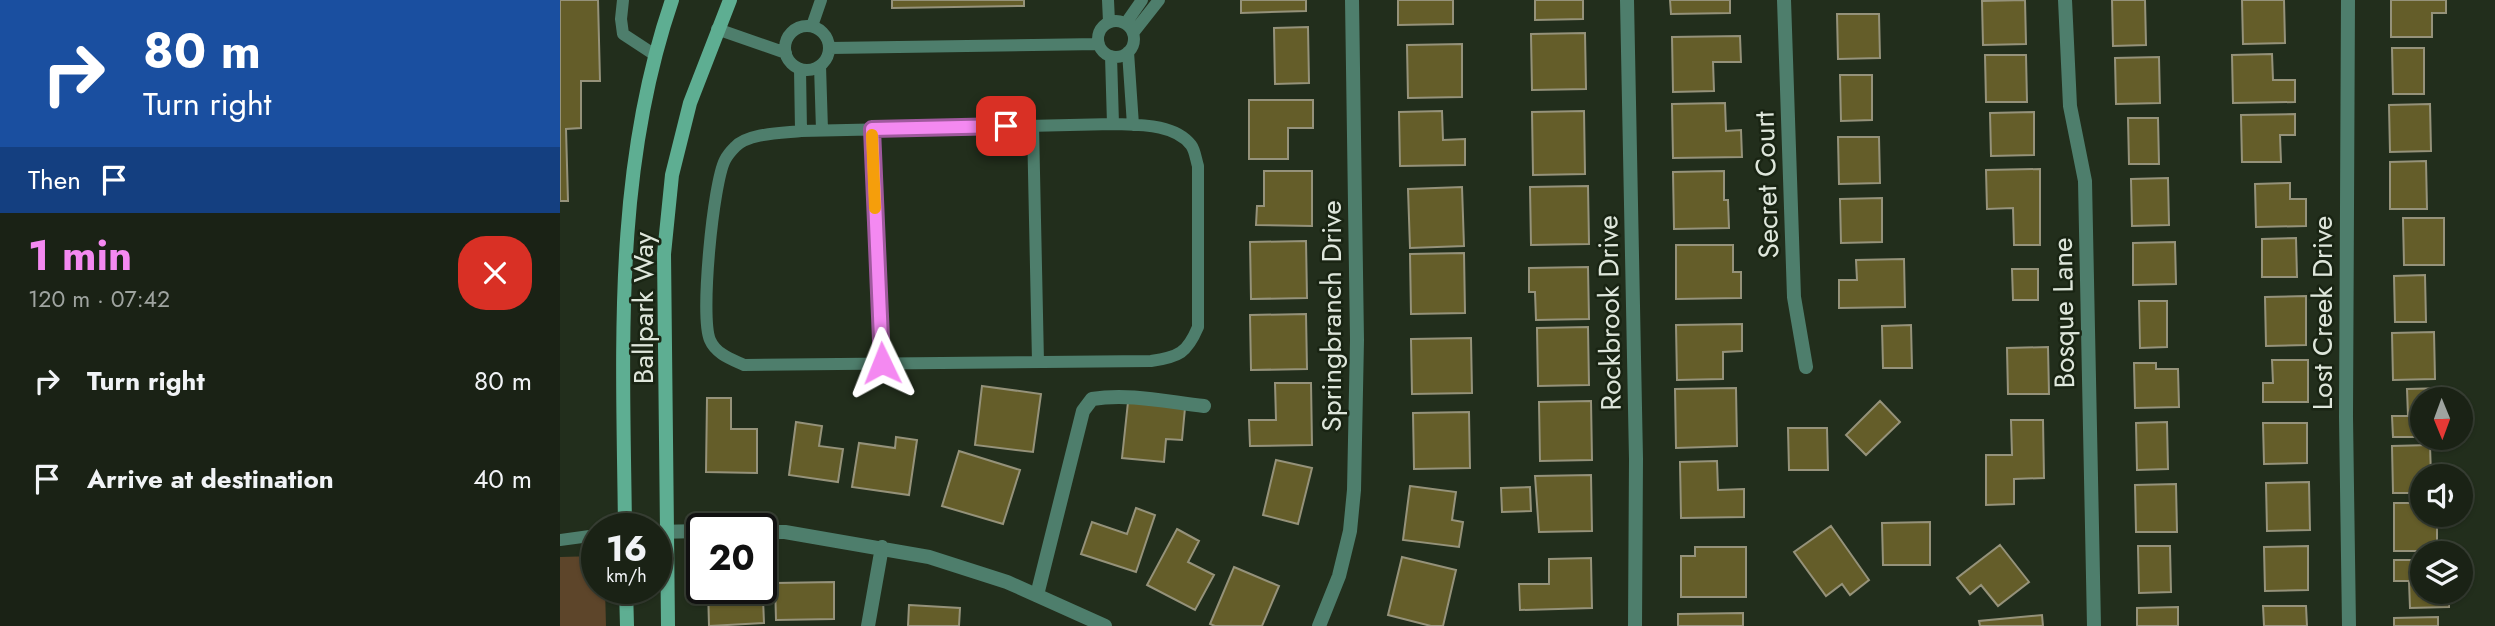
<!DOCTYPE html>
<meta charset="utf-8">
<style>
body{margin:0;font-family:Jost,sans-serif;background:#272f22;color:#f1f3f6;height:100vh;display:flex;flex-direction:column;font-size:26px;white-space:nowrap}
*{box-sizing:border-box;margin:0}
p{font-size:23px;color:#9fa4a0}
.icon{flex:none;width:38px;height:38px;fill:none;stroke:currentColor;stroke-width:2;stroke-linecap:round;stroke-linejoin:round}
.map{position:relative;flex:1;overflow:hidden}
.side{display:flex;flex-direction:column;background:#1a2215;width:560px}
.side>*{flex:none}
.banner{background:#1a4fa0;color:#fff;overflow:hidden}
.needle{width:46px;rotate:179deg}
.buttons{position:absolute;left:1850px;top:387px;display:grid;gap:14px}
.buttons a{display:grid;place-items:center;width:63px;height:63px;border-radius:50%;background:#1a2215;box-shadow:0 2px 5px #0004,0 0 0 2px #383f34;font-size:35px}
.speed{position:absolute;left:21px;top:513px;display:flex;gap:14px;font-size:35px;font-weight:700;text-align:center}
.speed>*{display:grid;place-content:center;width:91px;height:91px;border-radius:50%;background:#1a2215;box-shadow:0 2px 5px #0004,0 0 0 2px #383f34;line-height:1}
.speed small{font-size:18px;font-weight:400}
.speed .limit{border:4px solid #111;border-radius:10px;background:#fff;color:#111}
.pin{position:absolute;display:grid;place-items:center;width:60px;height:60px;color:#fff;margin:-30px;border-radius:14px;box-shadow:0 4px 10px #0006}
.me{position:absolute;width:77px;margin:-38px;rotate:358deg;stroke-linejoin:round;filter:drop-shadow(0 0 5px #0008)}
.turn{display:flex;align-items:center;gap:24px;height:147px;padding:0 28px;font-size:32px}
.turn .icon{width:91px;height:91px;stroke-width:2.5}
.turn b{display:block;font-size:49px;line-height:60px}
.then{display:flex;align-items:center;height:66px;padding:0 28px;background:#0003;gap:14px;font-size:26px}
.round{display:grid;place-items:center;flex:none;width:74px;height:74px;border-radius:28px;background:#272f22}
.head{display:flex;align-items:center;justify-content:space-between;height:119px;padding:0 28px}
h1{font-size:42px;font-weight:700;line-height:52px;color:#f489f1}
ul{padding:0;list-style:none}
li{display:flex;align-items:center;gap:21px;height:98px;padding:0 28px}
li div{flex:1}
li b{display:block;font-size:26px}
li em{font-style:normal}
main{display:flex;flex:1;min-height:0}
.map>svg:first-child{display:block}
.green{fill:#5d452a}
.building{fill:#645d29;stroke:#95927a;stroke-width:2}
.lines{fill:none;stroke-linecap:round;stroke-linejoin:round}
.lane{stroke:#4e7e6c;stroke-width:12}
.street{stroke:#4e7e6c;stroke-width:14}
.secondary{stroke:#5eae92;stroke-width:14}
.route-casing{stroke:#9f599d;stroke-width:18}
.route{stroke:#f489f1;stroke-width:12}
.slow{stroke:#f59e0b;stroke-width:12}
.labels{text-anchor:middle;stroke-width:5;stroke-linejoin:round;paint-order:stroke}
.street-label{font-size:28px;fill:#dee6db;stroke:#192413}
</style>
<main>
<section class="side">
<div class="banner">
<div class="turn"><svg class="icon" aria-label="right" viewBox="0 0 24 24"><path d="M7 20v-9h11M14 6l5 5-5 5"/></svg><div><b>80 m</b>Turn right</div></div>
<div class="then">Then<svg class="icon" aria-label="arrive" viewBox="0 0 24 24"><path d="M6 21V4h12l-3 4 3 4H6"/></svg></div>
</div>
<div class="head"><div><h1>1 min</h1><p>120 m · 07:42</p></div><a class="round" style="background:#d93025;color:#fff"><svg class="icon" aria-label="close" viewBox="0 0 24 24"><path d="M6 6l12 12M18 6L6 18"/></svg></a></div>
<ul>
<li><svg class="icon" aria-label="right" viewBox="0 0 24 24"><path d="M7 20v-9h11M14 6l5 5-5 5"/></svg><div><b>Turn right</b></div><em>80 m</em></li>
<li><svg class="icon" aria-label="arrive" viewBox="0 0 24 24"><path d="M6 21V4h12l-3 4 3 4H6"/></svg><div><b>Arrive at destination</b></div><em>40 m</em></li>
</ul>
</section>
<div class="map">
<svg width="1935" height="626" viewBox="0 0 1935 626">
<rect width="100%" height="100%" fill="#222e1c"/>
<path class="green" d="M 37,556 L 37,588 L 45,588 L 46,626 L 0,626 L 0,557 Z"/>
<path class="building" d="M 0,0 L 38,0 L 40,81 L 21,81 L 21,128 L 6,129 L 8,201 L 0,201 Z
M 332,0 L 464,0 L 464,6 L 332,8 Z
M 681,0 L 746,0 L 746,11 L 681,13 Z
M 838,0 L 893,0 L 893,24 L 838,25 Z
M 975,0 L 1023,0 L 1023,19 L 975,20 Z
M 1110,0 L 1170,0 L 1170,13 L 1111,14 Z
M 1465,0 L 1466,44 L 1423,45 L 1422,1 Z
M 1552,0 L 1585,0 L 1586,45 L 1553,46 Z
M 1682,0 L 1724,0 L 1725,43 L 1683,44 Z
M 1831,0 L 1886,0 L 1886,13 L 1872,13 L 1872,37 L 1831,37 Z
M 1277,14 L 1319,14 L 1320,58 L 1278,59 Z
M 748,27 L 749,83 L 715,84 L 714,28 Z
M 1025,33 L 1026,89 L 972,90 L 971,34 Z
M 1180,36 L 1181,62 L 1153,62 L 1154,91 L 1113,92 L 1112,37 Z
M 902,44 L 902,97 L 848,98 L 847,45 Z
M 1832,48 L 1864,48 L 1864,94 L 1833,94 Z
M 1712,54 L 1713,80 L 1735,80 L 1735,102 L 1673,103 L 1672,55 Z
M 1425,55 L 1466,55 L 1467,102 L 1426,102 Z
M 1599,57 L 1600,103 L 1556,104 L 1555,58 Z
M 1280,75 L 1312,75 L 1312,120 L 1281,121 Z
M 689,100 L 753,100 L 753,128 L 728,128 L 728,159 L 689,159 Z
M 1165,103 L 1166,131 L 1181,130 L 1182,157 L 1113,158 L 1112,104 Z
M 1870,104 L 1871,151 L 1830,152 L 1829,105 Z
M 882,111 L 883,140 L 905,139 L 905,165 L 840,166 L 839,112 Z
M 1024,111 L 1025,174 L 973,175 L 972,112 Z
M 1474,112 L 1474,155 L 1431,156 L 1430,113 Z
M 1735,114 L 1735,135 L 1720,135 L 1721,162 L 1682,162 L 1681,115 Z
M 1568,118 L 1598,118 L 1599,164 L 1569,164 Z
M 1278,137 L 1319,137 L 1320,183 L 1279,184 Z
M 1866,161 L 1867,209 L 1830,209 L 1830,162 Z
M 1480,169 L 1480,245 L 1454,245 L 1453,208 L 1427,209 L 1426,170 Z
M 704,171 L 752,171 L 752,226 L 696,225 L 697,206 L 704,206 Z
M 1164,171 L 1164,200 L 1168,200 L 1169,228 L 1114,229 L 1113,172 Z
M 1608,178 L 1609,225 L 1572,226 L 1571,179 Z
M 1730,183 L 1730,199 L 1746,199 L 1746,226 L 1696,227 L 1695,184 Z
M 1028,186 L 1029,244 L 971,245 L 970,187 Z
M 902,187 L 904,246 L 850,248 L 848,189 Z
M 1322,198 L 1322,242 L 1281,243 L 1280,199 Z
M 1843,218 L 1884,218 L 1884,265 L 1844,265 Z
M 1736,238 L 1737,277 L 1702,277 L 1702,239 Z
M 746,241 L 747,298 L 691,299 L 690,242 Z
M 1615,242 L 1616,284 L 1573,285 L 1573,243 Z
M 1116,245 L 1173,245 L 1173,272 L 1181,272 L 1181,298 L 1116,299 Z
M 904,253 L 905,313 L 851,314 L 850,254 Z
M 1344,259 L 1345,307 L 1279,308 L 1279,280 L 1297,280 L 1296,260 Z
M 1028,267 L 1029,319 L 976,320 L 975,292 L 969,292 L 969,268 Z
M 1452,269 L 1478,269 L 1478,300 L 1453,300 Z
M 1865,275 L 1866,322 L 1835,322 L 1834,276 Z
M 1746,296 L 1746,345 L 1706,346 L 1705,297 Z
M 1579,301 L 1607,301 L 1607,347 L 1580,348 Z
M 746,314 L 747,369 L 691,370 L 690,315 Z
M 1182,324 L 1182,351 L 1163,352 L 1163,379 L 1117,380 L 1116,325 Z
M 1351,325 L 1352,368 L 1323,368 L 1322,326 Z
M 1028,327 L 1029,385 L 978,386 L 977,328 Z
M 1874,332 L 1875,379 L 1833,380 L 1832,333 Z
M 911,338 L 912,393 L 852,394 L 851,339 Z
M 1488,347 L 1489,394 L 1448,394 L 1447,348 Z
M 1712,360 L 1748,360 L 1748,402 L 1703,402 L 1703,383 L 1713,383 Z
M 1574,363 L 1596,363 L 1596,369 L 1618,369 L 1619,407 L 1575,408 Z
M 715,383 L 751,383 L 752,445 L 690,446 L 689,420 L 716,420 Z
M 422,386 L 481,394 L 473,452 L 415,445 Z
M 1176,388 L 1177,446 L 1116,448 L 1115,389 Z
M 1887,388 L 1887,399 L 1862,399 L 1862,437 L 1833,437 L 1832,416 L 1848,416 L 1847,389 Z
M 147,398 L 171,398 L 171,429 L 197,429 L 197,473 L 146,472 Z
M 1031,401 L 1032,460 L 980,461 L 979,402 Z
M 1320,401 L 1340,422 L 1306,455 L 1286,435 Z
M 568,402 L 625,408 L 622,440 L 606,439 L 604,462 L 562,458 Z
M 909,412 L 910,468 L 854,469 L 853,413 Z
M 1451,420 L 1483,420 L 1484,478 L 1454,479 L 1454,504 L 1426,505 L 1426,455 L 1452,455 Z
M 236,422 L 262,426 L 259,446 L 283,449 L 278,482 L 229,475 Z
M 1607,422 L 1608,469 L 1577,470 L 1576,423 Z
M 1703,423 L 1747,423 L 1747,463 L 1704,464 Z
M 1228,428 L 1267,428 L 1268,470 L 1229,470 Z
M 336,437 L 357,440 L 349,495 L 292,487 L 299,443 L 335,448 Z
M 1870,445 L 1871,476 L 1862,476 L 1862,493 L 1833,493 L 1832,446 Z
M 399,451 L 460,470 L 443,524 L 382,506 Z
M 716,460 L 752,468 L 738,524 L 703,515 Z
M 1157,461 L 1158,490 L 1184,489 L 1184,517 L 1121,518 L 1120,462 Z
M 1031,475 L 1032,531 L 979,532 L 975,476 Z
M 1749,482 L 1750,530 L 1707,531 L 1706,483 Z
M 1616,484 L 1617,532 L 1576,532 L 1575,485 Z
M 850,486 L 896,492 L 892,520 L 903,522 L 899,547 L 843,540 Z
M 970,487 L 971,511 L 942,512 L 941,488 Z
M 1834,503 L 1862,503 L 1862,514 L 1877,514 L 1877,551 L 1834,551 Z
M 576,508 L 595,515 L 576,572 L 521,554 L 532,522 L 567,534 Z
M 1370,522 L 1370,565 L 1323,565 L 1322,523 Z
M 1271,526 L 1309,580 L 1290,595 L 1282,584 L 1266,596 L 1234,552 Z
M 617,529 L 639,541 L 628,562 L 654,575 L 635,610 L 587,585 Z
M 1440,545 L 1469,582 L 1438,606 L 1421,585 L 1410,594 L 1397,578 Z
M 1578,546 L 1610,546 L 1611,592 L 1579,593 Z
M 1748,546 L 1748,590 L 1705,591 L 1704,547 Z
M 1135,547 L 1186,547 L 1186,597 L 1121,597 L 1121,556 L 1135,556 Z
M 842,557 L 896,570 L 883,626 L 871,626 L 828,615 Z
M 1031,558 L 1032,608 L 960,610 L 959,584 L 989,584 L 989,559 Z
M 1834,560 L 1862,560 L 1862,592 L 1889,592 L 1889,607 L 1850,608 L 1849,581 L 1834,581 Z
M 674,567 L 719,586 L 702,626 L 655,626 L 650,624 Z
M 202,574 L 204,623 L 149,626 L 148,588 L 201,588 Z
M 274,582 L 274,619 L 216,620 L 215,583 Z
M 349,605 L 400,608 L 399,626 L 348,626 Z
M 1703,606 L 1746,606 L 1747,626 L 1704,626 Z
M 1618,607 L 1618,626 L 1577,626 L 1577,608 Z
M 1183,613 L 1183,626 L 1118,626 L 1118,614 Z
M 1482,615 L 1483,626 L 1420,626 L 1419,621 Z
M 1878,617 L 1878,626 L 1834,626 L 1834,618 Z"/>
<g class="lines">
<path class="lane" d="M 63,0 L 61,19 L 63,34 L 95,55
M 548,0 L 549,22
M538 39a18 18 0 1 1 36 0a18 18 0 1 1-36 0Z
M 566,23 L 582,0
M 252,26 L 261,0
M225 48a22 22 0 1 1 44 0a22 22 0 1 1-44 0Z
M 157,29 L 226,53
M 573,33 L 599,0
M 270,48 L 539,44
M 568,52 L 573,125
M 551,56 L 553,124
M 260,66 L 262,130
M 240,69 L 241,131
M 553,124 C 577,125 614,123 631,145 C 635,150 636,160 638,166 L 638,327 C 627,353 619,357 591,361 L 184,365 C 171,359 156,354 150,340 C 140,317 153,183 165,160 C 167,156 172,150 175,147 C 188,133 223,133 241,131 Z
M 473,125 L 478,362
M 312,129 L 322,363
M 0,540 L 37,535"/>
<path class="street" d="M 1067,0 L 1076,459 L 1075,626
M 1224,0 L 1234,297 L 1246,367
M 1505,0 L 1510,106 L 1525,181 L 1534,626
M 1788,0 L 1786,417 L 1789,626
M 96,532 L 142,531
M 201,532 L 225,532 L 369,557 L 447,582 L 545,626
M 477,595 L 523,411 L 532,399 C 569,393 607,402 644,406
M 308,626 L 322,547
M 759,626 L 779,576 L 790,531 L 794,490 L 797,340 L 792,0"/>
<path class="secondary" d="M 65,528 C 63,350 53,172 112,0
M 66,588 L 67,626
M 108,626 L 104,254 L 112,175 L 130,103 L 170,0"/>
</g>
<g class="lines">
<defs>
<path id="route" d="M 322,363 L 312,129 L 446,126"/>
</defs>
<use href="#route" class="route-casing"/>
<use href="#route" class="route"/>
<path class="slow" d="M 312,135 L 315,208"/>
</g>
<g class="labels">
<g class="street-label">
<text transform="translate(1206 185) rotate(-92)" y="10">Secret Court</text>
<text transform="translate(83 308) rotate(-90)" y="10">Ballpark Way</text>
<text transform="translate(1049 313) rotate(-91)" y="10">Rockbrook Drive</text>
<text transform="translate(1503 313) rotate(-91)" y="10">Bosque Lane</text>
<text transform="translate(1762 313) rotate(-90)" y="10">Lost Creek Drive</text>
<text transform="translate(771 316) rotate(-90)" y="10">Springbranch Drive</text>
</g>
</g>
</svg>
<div class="buttons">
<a><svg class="needle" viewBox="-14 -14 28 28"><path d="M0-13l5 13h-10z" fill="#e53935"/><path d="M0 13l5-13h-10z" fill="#9fa4a0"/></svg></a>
<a><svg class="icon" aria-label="sound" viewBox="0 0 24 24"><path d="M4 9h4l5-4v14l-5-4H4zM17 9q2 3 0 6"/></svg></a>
<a><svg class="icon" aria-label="layers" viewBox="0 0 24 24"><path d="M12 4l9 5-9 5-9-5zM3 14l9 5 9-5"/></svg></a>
</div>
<div class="speed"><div>16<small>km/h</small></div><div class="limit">20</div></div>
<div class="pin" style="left:446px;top:126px;background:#d93025"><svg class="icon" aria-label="arrive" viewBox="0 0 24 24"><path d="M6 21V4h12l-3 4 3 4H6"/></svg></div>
<svg class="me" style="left:322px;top:363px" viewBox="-20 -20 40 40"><path d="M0-17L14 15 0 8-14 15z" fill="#f489f1" stroke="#fff" stroke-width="4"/></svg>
</div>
</main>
